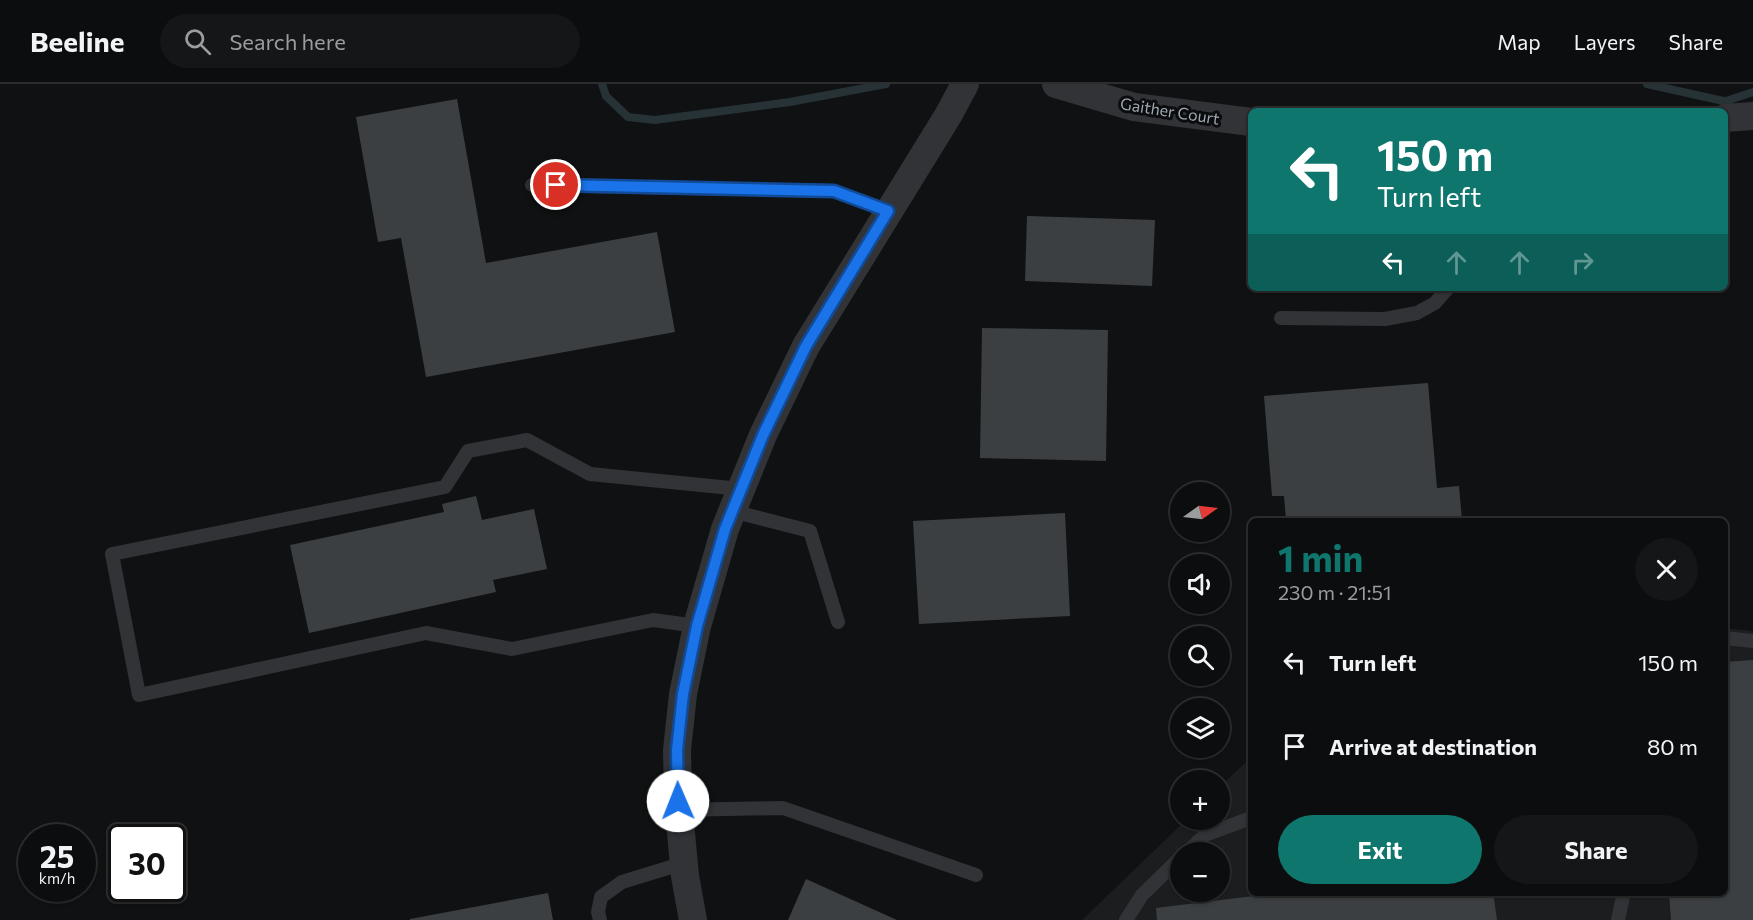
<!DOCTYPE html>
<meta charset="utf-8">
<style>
body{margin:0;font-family:Commissioner,sans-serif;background:#151617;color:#f1f3f6;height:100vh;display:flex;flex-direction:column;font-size:22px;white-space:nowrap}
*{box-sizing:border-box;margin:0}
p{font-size:20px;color:#9a9c9e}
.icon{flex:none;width:33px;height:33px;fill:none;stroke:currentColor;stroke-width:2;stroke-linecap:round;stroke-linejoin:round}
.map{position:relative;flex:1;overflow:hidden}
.details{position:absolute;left:1248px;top:434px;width:480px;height:378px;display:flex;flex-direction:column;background:#0c0d0e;border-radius:9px;box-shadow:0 2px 4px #0004,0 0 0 2px #2c2d2e}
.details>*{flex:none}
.hud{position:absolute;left:1248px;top:24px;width:480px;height:183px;border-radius:9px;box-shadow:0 2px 4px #0004,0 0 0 2px #2c2d2e;background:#0f766e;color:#fff;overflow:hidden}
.needle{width:39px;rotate:76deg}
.buttons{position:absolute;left:1170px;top:398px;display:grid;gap:12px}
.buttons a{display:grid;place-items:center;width:60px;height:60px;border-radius:50%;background:#0c0d0e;box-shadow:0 2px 4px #0004,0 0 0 2px #2c2d2e;font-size:30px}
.speed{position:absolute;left:18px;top:740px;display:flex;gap:12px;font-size:30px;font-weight:700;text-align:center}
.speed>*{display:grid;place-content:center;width:78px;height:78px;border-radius:50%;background:#0c0d0e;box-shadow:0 2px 4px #0004,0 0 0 2px #2c2d2e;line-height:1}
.speed small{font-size:15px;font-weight:400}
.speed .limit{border:3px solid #111;border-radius:9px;background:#fff;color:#111}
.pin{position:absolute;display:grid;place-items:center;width:51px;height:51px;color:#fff;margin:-26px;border:3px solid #fff;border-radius:50%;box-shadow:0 2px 6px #0007}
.me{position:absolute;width:66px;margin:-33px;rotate:359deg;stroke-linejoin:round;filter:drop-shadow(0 0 4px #0008)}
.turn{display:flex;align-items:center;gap:21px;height:126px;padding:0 30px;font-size:27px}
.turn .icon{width:78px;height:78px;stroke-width:2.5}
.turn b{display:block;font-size:42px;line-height:51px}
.lanes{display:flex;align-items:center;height:57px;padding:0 30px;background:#0003;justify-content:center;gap:30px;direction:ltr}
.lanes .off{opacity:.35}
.round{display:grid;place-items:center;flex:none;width:63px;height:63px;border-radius:32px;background:#151617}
.headline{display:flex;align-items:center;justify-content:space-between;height:102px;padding:0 30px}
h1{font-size:36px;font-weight:700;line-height:45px;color:#0f766e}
.cta{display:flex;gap:12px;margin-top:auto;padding:12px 30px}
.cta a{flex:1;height:69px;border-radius:36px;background:#0f766e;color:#fff;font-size:24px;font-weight:700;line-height:69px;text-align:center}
.cta a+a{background:#151617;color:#f1f3f6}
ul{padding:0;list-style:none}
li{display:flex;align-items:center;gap:18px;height:84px;padding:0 30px}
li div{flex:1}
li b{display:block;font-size:22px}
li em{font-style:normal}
header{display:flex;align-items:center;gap:36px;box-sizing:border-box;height:84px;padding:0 30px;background:#0c0d0e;border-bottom:2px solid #2c2d2e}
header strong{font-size:28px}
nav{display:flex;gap:33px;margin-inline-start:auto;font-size:21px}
.search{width:420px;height:54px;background:#151617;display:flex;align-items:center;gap:15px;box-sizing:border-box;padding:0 21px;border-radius:33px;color:#9a9c9e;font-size:22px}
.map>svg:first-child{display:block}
.built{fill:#1c1d1f;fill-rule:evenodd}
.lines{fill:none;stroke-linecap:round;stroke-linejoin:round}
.stream{stroke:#263236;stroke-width:8}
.building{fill:#3c3f42}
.lane{stroke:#313337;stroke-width:14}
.street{stroke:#313337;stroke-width:28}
.route-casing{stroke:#114b97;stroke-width:15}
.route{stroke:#1a73e8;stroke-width:10}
.labels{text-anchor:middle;stroke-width:6;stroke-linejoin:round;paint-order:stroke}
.street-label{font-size:16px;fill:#a0aab4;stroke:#0b0c0d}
</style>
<header>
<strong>Beeline</strong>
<div class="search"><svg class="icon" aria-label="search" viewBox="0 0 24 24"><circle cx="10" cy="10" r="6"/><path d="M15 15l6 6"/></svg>Search here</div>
<nav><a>Map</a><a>Layers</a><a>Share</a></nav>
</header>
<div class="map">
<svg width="1753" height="836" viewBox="0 0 1753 836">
<rect width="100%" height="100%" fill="#101112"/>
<path class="built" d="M 1725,544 L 1753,547 L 1753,836 L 1082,836 L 1187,735 L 1220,735 L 1220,703 L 1251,673 L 1251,808 L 1725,808 ZM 1180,768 L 1220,768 L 1220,807 L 1180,807 Z"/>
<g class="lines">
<path class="stream" d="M 602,0 L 606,12 L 628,33 L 655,36 L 790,18 L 886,0
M 1647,0 L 1728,18
M 1726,17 L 1753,8"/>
</g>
<path class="building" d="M 457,15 L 486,179 L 657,148 L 675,248 L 426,293 L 401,154 L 378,158 L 356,33 Z
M 1027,132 L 1155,136 L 1152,202 L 1025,197 Z
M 982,244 L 1108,246 L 1106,377 L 980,374 Z
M 1428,299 L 1437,404 L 1459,402 L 1462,436 L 1286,436 L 1284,412 L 1272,412 L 1264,312 Z
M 476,412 L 482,436 L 534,425 L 547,485 L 493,496 L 496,508 L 309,549 L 290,461 L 444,428 L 442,420 Z
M 1065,429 L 1070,532 L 919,540 L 913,437 Z
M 1753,576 L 1753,836 L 1671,836 L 1669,808 L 1725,808 L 1725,578 Z
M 806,795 L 897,836 L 788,836 Z
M 1287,808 L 1493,808 L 1497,836 L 1157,836 L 1156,824 Z
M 548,809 L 553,836 L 410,836 L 410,835 Z"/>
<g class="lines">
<path class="lane" d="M 532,101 L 834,107 L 888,127
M 1281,234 L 1385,235 L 1417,229 L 1435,219 L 1448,204
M 732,427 L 810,447 L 838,538
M 697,542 L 653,536 L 512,565 L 426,549 L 139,611 L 112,470 L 445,403 L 468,367 L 527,356 L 590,390 L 741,405
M 1725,554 L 1753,557
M 679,726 L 783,724 L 976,791
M 1187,768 L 1205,751 L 1251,734
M 600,836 L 598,828 L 601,813 L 622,798 L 684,779
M 1126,836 L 1142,811 L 1180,774
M 1618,836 L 1624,808"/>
<path class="street" d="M 1056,0 L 1134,23 L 1251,38
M 1725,34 L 1753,32
M 693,836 L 685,792 L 678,717 L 677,666 L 683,610 L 697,542 L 725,445 L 763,351 L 806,262 L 949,30 L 965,0"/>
</g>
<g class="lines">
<defs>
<path id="route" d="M 556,101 L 834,107 L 888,127 L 806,262 L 763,351 L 725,445 L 697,542 L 683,610 L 677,666 L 678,717"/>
</defs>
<use href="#route" class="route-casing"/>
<use href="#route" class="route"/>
</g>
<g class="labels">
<g class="street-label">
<text transform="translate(1170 27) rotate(9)" y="6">Gaither Court</text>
</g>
</g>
</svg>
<div class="buttons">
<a><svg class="needle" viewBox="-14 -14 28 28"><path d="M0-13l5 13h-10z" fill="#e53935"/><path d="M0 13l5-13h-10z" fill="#9a9c9e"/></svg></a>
<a><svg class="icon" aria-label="sound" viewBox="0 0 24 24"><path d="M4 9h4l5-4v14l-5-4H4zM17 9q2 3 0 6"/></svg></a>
<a><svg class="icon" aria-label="search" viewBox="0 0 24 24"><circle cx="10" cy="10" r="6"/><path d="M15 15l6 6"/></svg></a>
<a><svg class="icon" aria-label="layers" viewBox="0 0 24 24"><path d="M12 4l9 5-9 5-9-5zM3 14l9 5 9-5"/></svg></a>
<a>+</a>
<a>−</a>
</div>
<div class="speed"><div>25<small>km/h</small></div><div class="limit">30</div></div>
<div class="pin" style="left:556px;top:101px;background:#d93025"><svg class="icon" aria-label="arrive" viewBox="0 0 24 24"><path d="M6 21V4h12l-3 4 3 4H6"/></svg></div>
<svg class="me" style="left:678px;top:717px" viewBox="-20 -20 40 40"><circle r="19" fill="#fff"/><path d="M0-13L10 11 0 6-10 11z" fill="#1a73e8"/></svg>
<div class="hud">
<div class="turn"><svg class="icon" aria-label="left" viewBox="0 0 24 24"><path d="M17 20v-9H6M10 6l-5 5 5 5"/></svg><div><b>150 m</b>Turn left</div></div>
<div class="lanes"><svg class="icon" aria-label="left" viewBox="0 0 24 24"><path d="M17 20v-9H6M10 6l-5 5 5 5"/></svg><svg class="icon off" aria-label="ahead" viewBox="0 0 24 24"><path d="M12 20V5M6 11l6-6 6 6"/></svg><svg class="icon off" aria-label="ahead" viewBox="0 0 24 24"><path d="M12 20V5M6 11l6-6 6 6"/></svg><svg class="icon off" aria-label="right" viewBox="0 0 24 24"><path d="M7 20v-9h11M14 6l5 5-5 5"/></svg></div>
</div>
<section class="details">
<div class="headline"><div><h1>1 min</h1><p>230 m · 21:51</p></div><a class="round"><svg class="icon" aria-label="close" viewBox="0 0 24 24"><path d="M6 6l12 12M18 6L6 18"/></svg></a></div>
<ul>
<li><svg class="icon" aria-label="left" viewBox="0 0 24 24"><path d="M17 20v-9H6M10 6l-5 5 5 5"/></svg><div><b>Turn left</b></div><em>150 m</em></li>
<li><svg class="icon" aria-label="arrive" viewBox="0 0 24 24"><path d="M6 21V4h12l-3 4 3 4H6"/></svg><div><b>Arrive at destination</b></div><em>80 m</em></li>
</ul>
<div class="cta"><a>Exit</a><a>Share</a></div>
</section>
</div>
